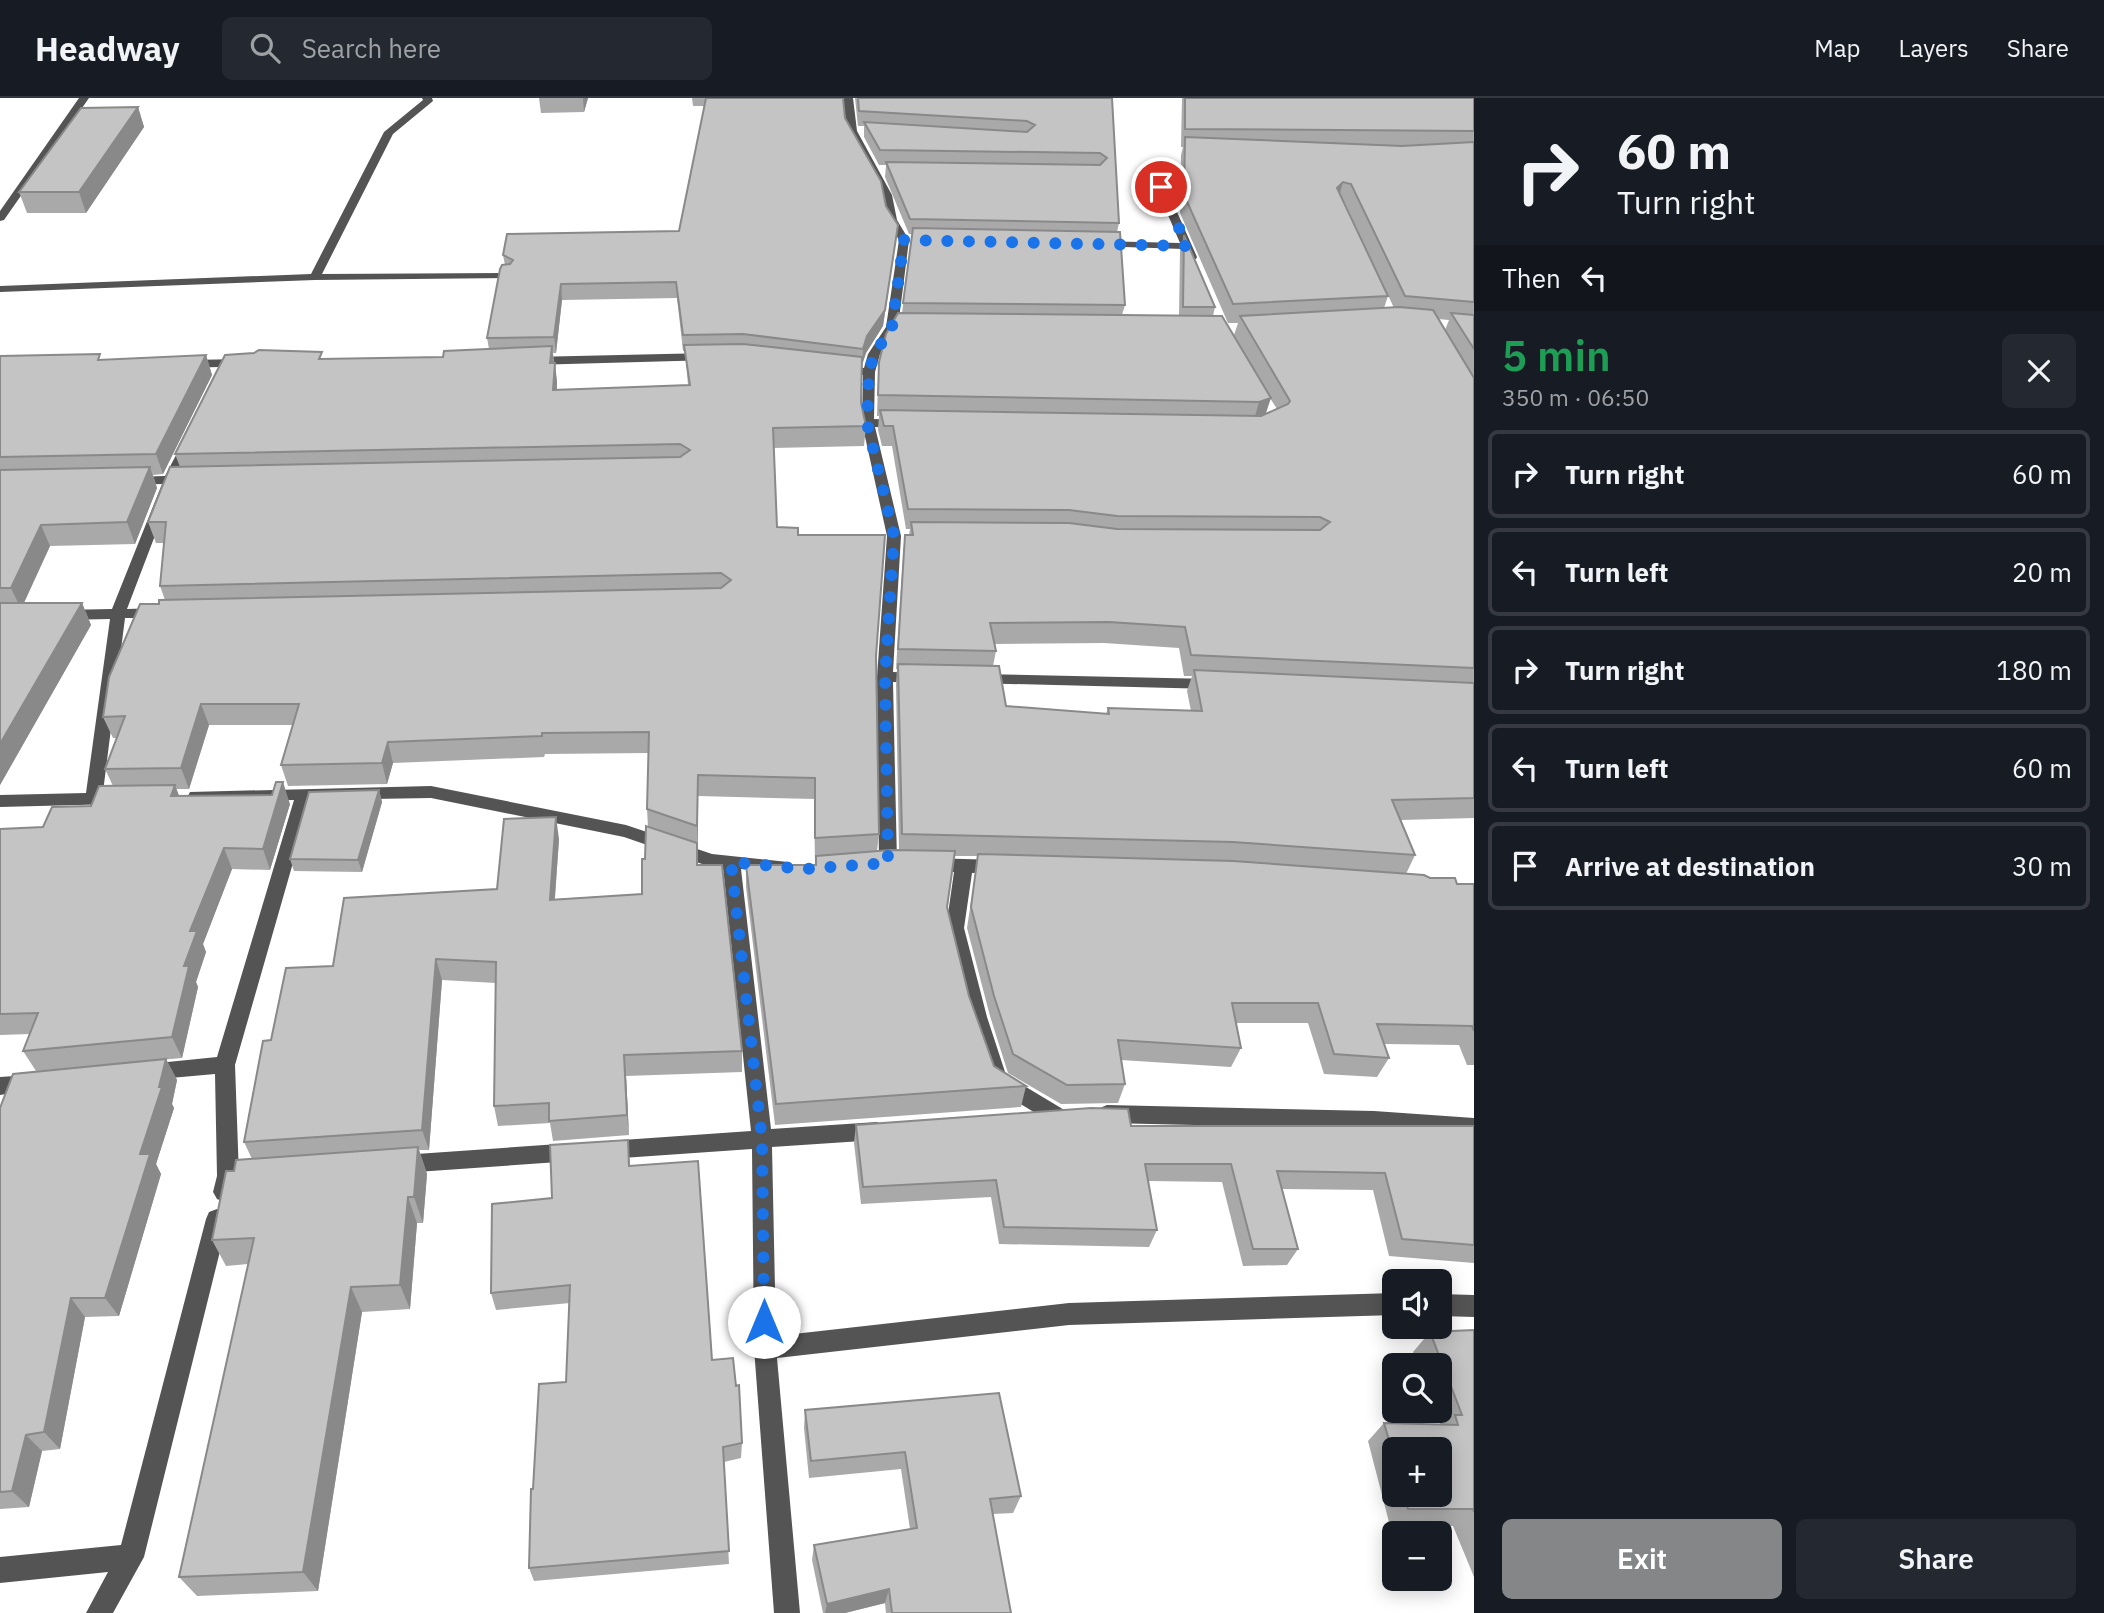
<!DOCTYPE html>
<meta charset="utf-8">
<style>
body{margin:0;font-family:"IBM Plex Sans",sans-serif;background:#242831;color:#f1f3f6;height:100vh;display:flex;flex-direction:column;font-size:26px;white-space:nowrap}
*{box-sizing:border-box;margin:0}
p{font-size:23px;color:#9ea1a6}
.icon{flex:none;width:38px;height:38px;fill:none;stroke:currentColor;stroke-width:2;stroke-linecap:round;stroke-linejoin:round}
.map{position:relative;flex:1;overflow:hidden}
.details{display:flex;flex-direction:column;background:#171b24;width:630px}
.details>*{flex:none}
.guide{background:#171b24;color:#f1f3f6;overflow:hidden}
.fabs{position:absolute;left:1382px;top:1171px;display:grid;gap:14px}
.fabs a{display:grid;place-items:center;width:70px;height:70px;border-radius:10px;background:#171b24;box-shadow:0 4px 18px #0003;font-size:35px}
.pin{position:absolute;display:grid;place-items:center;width:60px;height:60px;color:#fff;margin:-30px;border:4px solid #fff;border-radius:50%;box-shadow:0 2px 7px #0007}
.me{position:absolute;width:77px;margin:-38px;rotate:0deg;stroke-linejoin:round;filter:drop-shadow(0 0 5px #0008)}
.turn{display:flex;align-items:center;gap:24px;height:147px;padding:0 28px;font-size:32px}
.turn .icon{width:91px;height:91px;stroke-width:2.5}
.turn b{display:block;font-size:49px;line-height:60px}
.then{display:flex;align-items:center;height:66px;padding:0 28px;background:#0003;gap:14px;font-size:26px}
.round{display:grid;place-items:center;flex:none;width:74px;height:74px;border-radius:10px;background:#242831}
.head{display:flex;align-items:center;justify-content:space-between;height:119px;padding:0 28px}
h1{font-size:42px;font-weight:600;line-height:52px;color:#1e9e55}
.cta{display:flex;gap:14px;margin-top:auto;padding:14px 28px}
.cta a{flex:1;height:80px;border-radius:10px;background:#858687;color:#fff;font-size:28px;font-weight:600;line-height:80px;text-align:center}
.cta a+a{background:#242831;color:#f1f3f6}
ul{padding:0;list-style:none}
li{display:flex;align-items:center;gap:21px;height:88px;margin:0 14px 10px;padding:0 14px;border:4px solid #363941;border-radius:10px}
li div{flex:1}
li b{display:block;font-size:26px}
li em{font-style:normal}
header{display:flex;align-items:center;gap:42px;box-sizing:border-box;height:98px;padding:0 35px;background:#171b24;border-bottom:2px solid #363941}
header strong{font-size:33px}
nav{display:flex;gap:38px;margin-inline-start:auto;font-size:24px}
.search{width:490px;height:63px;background:#242831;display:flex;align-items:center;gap:18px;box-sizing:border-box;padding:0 24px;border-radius:10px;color:#9ea1a6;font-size:26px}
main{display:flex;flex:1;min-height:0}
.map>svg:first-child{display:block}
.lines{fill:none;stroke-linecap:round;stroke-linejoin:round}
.minor{fill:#545454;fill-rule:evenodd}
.wall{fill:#a9a9a9;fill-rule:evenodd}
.shaded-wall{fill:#898989}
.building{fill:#c4c4c4;stroke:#898989;stroke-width:2}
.route{stroke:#1a73e8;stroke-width:12;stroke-dasharray:0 21.6}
</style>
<header>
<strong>Headway</strong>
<div class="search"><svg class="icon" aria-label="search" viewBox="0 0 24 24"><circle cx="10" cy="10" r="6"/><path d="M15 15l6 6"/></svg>Search here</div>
<nav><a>Map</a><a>Layers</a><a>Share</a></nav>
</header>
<main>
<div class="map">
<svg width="1474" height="1515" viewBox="0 0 1474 1515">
<rect width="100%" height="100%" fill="#fff"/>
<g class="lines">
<path class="minor" d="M 79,0 L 89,0 L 4,122 L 0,123 L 0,113 Z
M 422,0 L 432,0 L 433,3 L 393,36 L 322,176 L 506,175 L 512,178 L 510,180 L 315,182 L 0,194 L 0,188 L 311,176 L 384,34 L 423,2 Z
M 843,0 L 853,0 L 857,33 L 892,97 L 897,122 L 909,142 L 898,229 L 880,256 L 875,274 L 874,321 L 903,322 L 909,326 L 903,330 L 875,329 L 901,438 L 893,574 L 918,575 L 926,580 L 918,585 L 893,584 L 897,765 L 894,770 L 882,770 L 879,765 L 877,579 L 887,438 L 862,325 L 863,277 L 838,274 L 832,270 L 838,266 L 864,270 L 868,256 L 886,229 L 899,142 L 887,122 L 882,97 L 847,33 Z
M 1161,86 L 1166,89 L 1197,159 L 1196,161 L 1188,161 L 1183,151 L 1095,148 L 1095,144 L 1099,143 L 1180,145 L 1156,89 Z
M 709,255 L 715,259 L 713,262 L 531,267 L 525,263 L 531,259 Z
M 244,261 L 248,262 L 248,268 L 188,270 L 182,266 L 188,262 Z
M 189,340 L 195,344 L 179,377 L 192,378 L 194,381 L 187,385 L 175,385 L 127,511 L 158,510 L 165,515 L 158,520 L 125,520 L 103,694 L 116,694 L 124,700 L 116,706 L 0,709 L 0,697 L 86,695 L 110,521 L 63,522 L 56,517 L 63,512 L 112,511 L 162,386 L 131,387 L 124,383 L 131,379 L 165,378 L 183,344 Z
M 977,576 L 1212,581 L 1220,586 L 1212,591 L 971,585 L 969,581 Z
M 431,688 L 626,727 L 712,756 L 788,764 L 791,769 L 788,774 L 782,776 L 741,771 L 771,1031 L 877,1024 L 884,1027 L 887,1033 L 884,1039 L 877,1042 L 772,1049 L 776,1238 L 1069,1205 L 1395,1195 L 1395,1217 L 1069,1227 L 777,1260 L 800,1515 L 774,1515 L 754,1250 L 752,1051 L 608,1061 L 601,1058 L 598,1052 L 601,1046 L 608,1043 L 751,1033 L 723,770 L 705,767 L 624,739 L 431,700 L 311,702 L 235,967 L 239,1078 L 231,1101 L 224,1104 L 217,1101 L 213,1094 L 217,1078 L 215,976 L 148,982 L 141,980 L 138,974 L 141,968 L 148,966 L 217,959 L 294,702 L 196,704 L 190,702 L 188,698 L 190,694 Z
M 929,760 L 999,762 L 1005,764 L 1008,769 L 1005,774 L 972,775 L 964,830 L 987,919 L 1006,977 L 1066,1013 L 1069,1019 L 1066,1025 L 1059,1028 L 1052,1025 L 991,988 L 988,982 L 967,919 L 946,830 L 954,774 L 923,772 L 920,767 L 923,762 Z
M 30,977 L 37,979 L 40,985 L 37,991 L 0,997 L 0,979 Z
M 1107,1007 L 1374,1013 L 1474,1020 L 1474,1038 L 1374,1031 L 1107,1025 L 1100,1022 L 1097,1016 L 1100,1010 Z
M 573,1045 L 580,1048 L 583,1054 L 580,1060 L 573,1063 L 402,1075 L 395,1073 L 392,1066 L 395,1059 L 402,1057 Z
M 217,1111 L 225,1114 L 228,1121 L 144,1459 L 113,1515 L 86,1515 L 108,1474 L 0,1485 L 0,1459 L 121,1447 L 206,1121 L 209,1114 Z
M 1440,1196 L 1474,1197 L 1474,1219 L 1440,1218 Z"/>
</g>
<path class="wall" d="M 539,0 L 588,0 L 584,14 L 541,15 Z
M 692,0 L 843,0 L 845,20 L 886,108 L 896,143 L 883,228 L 866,255 L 862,267 L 861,305 L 866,328 L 864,348 L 773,350 L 777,429 L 798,437 L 876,558 L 879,736 L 877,753 L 899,752 L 896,587 L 897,571 L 896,571 L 903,458 L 905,437 L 909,437 L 910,431 L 906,431 L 892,348 L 882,348 L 878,332 L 879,318 L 877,318 L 878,285 L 879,264 L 902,215 L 912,136 L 909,136 L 885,79 L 886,67 L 879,67 L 864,39 L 864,28 L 858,28 L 855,0 L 1112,0 L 1119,125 L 1117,134 L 1125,207 L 1122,217 L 1179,218 L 1180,154 L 1184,137 L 1215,209 L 1213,218 L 1256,275 L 1234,237 L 1238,225 L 1228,225 L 1180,115 L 1181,57 L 1183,49 L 1181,49 L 1182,0 L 1474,0 L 1474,720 L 1401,722 L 1415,757 L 1406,776 L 1457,786 L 1474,786 L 1474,967 L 1467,967 L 1459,947 L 1384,946 L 1389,960 L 1377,979 L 1324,976 L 1308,925 L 1236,925 L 1241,950 L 1231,969 L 1121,962 L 1125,986 L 1118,1005 L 1061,1006 L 1008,975 L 990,918 L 967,830 L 978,758 L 954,758 L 947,809 L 969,898 L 994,968 L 1026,988 L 1021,1009 L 775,1027 L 746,789 L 746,767 L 815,767 L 814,701 L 698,698 L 698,767 L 742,953 L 742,974 L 626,978 L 629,1037 L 553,1043 L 550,1025 L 498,1028 L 494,1008 L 496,885 L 442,882 L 429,1052 L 419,1052 L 427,1076 L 423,1125 L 417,1125 L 410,1211 L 362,1214 L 318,1493 L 197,1498 L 179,1479 L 248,1166 L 226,1168 L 212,1142 L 234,1073 L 252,1061 L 244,1044 L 271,942 L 333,868 L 497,791 L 559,741 L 555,801 L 642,796 L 648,729 L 647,711 L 649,655 L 545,656 L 544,659 L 393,665 L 387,686 L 288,688 L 281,667 L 293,627 L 209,627 L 189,691 L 176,691 L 179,698 L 290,706 L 270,772 L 232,771 L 203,846 L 206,854 L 196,884 L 198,889 L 182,960 L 36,973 L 23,953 L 30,936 L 0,937 L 0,731 L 43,729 L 91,708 L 113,688 L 105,671 L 117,640 L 113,640 L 103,619 L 159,506 L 165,502 L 160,488 L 164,445 L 156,445 L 148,424 L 180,369 L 175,356 L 324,261 L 443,259 L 489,251 L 487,240 L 505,167 L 503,157 L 679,133 L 704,8 L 693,8 ZM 1344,104 L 1345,105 L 1394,210 L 1384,210 L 1388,198 ZM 677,200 L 683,253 L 685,253 L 688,287 L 557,292 L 557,284 L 553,255 L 556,255 L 562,202 ZM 1438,221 L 1449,222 L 1445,232 ZM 1270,300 L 1277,311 L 1265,317 ZM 1104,545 L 1179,550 L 1184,578 L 1192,578 L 1187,593 L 1191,613 L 1108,610 L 1106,616 L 1006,608 L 993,568 L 996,553 L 995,546 Z
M 138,9 L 144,29 L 86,115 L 27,115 L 19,94 Z
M 206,257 L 212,277 L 163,376 L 153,377 L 157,390 L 135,446 L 50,448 L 24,505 L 82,505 L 91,527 L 0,687 L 0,258 L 102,262 Z
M 379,692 L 382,704 L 362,774 L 294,773 L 290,761 Z
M 166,961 L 177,982 L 172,1006 L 174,1010 L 156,1066 L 161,1076 L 119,1218 L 85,1219 L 60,1351 L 42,1353 L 29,1409 L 0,1411 L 0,1010 Z
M 856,1027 L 1474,1028 L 1474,1165 L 1389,1158 L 1373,1092 L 1282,1091 L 1298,1151 L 1287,1167 L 1243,1168 L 1222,1084 L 1148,1083 L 1157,1132 L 1149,1149 L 999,1146 L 991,1099 L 861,1106 L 854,1045 Z
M 630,1061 L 630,1068 L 712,1262 L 742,1345 L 741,1360 L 724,1364 L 729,1466 L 534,1483 L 529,1470 L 533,1391 L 566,1284 L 570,1205 L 496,1212 L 491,1195 L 552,1100 Z
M 1474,1232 L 1474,1479 L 1453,1428 L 1390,1428 L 1368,1343 L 1384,1325 L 1440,1326 L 1435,1312 L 1440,1312 L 1440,1267 L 1418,1267 L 1413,1254 L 1430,1234 ZM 1395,1351 L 1440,1396 L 1395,1396 Z
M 805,1312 L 1021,1398 L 1013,1415 L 993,1416 L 1011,1515 L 886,1515 L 885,1505 L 845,1515 L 823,1515 L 812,1462 L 814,1447 L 910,1431 L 901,1371 L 809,1380 L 804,1330 Z"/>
<path class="shaded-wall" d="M 583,0 L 588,0 L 584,14 Z
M 138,9 L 144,29 L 86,115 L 79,94 Z
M 1343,84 L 1338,102 L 1337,90 Z
M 898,127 L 883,228 L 866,255 L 862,267 L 863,251 Z
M 561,186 L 562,202 L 556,255 L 554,239 Z
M 552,248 L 554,268 L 550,265 Z
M 206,257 L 212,277 L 163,376 L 156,356 Z
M 555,265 L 557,284 L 556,312 L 553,292 Z
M 1271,300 L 1264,321 L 1253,325 L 1259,304 Z
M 150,369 L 157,390 L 135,446 L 127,424 Z
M 41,427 L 50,448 L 21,511 L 11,490 Z
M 82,505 L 91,527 L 0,687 L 0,646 Z
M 201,606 L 209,627 L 189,691 L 181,670 Z
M 388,644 L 393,665 L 387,686 L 382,665 Z
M 698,677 L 698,748 L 697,728 Z
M 283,684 L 290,706 L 270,772 L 263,751 Z
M 175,687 L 183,708 L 171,698 Z
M 379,692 L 382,704 L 362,774 L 358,762 Z
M 556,719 L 559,741 L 553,823 L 550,802 Z
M 224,750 L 232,771 L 203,846 L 206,854 L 196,884 L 198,889 L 182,960 L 172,939 L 190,833 Z
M 436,861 L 442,882 L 429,1052 L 422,1032 Z
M 624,957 L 626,978 L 629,1037 L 627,1017 Z
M 166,961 L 177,982 L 172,1006 L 174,1010 L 156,1066 L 161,1076 L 119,1218 L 105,1200 L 140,1056 Z
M 418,1049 L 427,1076 L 423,1125 L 414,1099 Z
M 408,1099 L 417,1125 L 410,1211 L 400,1187 Z
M 351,1189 L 362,1214 L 318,1493 L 303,1474 Z
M 71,1200 L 85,1219 L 60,1351 L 44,1334 Z
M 26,1337 L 42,1353 L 29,1409 L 12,1393 Z
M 889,1491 L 885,1505 L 845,1515 L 825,1515 L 827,1506 Z"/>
<path class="building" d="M 706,0 L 843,0 L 845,20 L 881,83 L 886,108 L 898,127 L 885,212 L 867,238 L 863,251 L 743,236 L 683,237 L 676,184 L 561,186 L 554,239 L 487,240 L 500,171 L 502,167 L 510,166 L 513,162 L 503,157 L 507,136 L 679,133 Z
M 858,0 L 1112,0 L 1119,125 L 910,121 L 886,64 L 1100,67 L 1107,60 L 1100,55 L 880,52 L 864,24 L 1027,34 L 1035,27 L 1027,23 L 859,13 Z
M 1185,0 L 1474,0 L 1474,33 L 1185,31 Z
M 138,9 L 79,94 L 19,94 L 81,10 Z
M 1185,39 L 1402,48 L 1474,44 L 1474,204 L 1405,198 L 1351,86 L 1343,84 L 1337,90 L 1388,198 L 1233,206 L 1184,97 Z
M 913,130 L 1120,134 L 1125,207 L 903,205 Z
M 1184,137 L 1215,209 L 1183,209 Z
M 1399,209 L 1433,212 L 1474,280 L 1474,570 L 1191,557 L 1185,529 L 1109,524 L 990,525 L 996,553 L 898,551 L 905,437 L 913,437 L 911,424 L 1069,425 L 1117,431 L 1320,432 L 1330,424 L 1320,419 L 1117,418 L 1069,412 L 908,411 L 893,328 L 884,328 L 880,312 L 1261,318 L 1288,306 L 1290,303 L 1240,218 Z
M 898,215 L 1222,218 L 1271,300 L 1259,304 L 878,297 L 879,264 L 886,236 Z
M 1451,215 L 1474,217 L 1474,251 Z
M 743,246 L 862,259 L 861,305 L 866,328 L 773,330 L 777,429 L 798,430 L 798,437 L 885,437 L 876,558 L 879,736 L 815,740 L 815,680 L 698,677 L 697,728 L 647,711 L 649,634 L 542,635 L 542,638 L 388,644 L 382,665 L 281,667 L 299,606 L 201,606 L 181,670 L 105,671 L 125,618 L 103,619 L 109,579 L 140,506 L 159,506 L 159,502 L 721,490 L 731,482 L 721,475 L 160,488 L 166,424 L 148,424 L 170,369 L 680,359 L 690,352 L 680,346 L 175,356 L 225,257 L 254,255 L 259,252 L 322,254 L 319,261 L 443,259 L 444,253 L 552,248 L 550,265 L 555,265 L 553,292 L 690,287 L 684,247 Z
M 100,256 L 98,262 L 206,257 L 156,356 L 0,359 L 0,258 Z
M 150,369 L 127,424 L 41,427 L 11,490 L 0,490 L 0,372 Z
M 0,505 L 82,505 L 0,646 Z
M 898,566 L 999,568 L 1006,608 L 1109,616 L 1108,610 L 1202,613 L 1194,572 L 1474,585 L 1474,700 L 1392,702 L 1415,757 L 1233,744 L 902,736 Z
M 276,684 L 283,684 L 263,751 L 224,750 L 190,833 L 197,833 L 184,868 L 189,868 L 172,939 L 23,953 L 38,915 L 0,916 L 0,731 L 43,729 L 52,709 L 91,708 L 99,688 L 175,687 L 171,698 L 272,697 Z
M 379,692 L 358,762 L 290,761 L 309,694 Z
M 556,719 L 550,802 L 642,796 L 642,761 L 645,761 L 646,728 L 697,745 L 697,767 L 722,767 L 742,953 L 624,957 L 627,1017 L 549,1023 L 549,1005 L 494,1008 L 496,864 L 436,861 L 422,1032 L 244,1044 L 263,943 L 271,942 L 286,870 L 333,868 L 344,800 L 497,791 L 504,721 Z
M 891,752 L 955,753 L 947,809 L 969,898 L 994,968 L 1026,988 L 776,1006 L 746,767 L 816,767 L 816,758 Z
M 978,756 L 1233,763 L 1424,777 L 1430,780 L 1455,780 L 1457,786 L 1474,786 L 1474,933 L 1472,928 L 1377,926 L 1389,960 L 1334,956 L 1318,905 L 1232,905 L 1241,950 L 1118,942 L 1125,986 L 1067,987 L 1013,956 L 994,898 L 971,809 Z
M 166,961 L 159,989 L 162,989 L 140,1056 L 150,1056 L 105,1200 L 71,1200 L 44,1334 L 26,1337 L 12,1393 L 0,1394 L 0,1010 L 13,976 Z
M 1091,1010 L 1128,1011 L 1131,1028 L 1474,1028 L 1474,1147 L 1402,1141 L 1385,1075 L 1277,1073 L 1298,1151 L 1253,1151 L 1231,1066 L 1145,1066 L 1157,1132 L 1004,1129 L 996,1082 L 863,1089 L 856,1027 Z
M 628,1042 L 629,1068 L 698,1063 L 712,1262 L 733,1260 L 736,1288 L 739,1287 L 742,1345 L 723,1349 L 729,1453 L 529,1470 L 531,1391 L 533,1391 L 539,1286 L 566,1284 L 570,1187 L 491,1195 L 492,1106 L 552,1100 L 550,1047 Z
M 418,1049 L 414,1099 L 408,1099 L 400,1187 L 351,1189 L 303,1474 L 179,1479 L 254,1140 L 212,1142 L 226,1073 L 234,1073 L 236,1062 Z
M 1474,1232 L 1474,1414 L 1473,1411 L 1408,1411 L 1404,1396 L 1440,1396 L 1440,1351 L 1395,1351 L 1395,1363 L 1384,1325 L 1458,1327 L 1455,1317 L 1462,1317 L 1430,1234 Z
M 999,1295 L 1021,1398 L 990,1401 L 1011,1515 L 892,1515 L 889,1491 L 827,1506 L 814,1447 L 917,1430 L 905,1354 L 811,1363 L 805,1312 Z"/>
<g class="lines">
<path class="route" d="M 764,1224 L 762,1041 L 731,764 L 804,771 L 888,765 L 885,579 L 894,438 L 867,325 L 869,274 L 874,257 L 892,229 L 904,142 L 1187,148 L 1161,89"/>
</g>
</svg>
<div class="fabs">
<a><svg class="icon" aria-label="sound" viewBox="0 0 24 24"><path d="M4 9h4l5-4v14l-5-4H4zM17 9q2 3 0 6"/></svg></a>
<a><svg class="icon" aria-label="search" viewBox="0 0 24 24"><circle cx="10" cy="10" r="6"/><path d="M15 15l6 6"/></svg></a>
<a>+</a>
<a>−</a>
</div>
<div class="pin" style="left:1161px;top:89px;background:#d93025"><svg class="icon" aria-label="arrive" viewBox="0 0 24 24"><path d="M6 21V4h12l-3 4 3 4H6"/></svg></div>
<svg class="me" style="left:764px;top:1224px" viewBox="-20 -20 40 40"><circle r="19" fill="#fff"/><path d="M0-13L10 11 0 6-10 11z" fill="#1a73e8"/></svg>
</div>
<section class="details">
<div class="guide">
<div class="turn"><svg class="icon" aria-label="right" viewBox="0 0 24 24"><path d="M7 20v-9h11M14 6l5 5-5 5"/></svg><div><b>60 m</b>Turn right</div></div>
<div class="then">Then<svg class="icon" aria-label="left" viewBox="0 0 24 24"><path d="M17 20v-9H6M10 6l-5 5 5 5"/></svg></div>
</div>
<div class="head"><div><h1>5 min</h1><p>350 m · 06:50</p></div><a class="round"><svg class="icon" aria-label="close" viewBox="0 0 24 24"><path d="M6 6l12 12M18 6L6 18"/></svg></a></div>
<ul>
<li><svg class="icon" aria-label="right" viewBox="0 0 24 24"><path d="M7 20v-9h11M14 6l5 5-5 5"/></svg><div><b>Turn right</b></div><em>60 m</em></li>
<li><svg class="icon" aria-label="left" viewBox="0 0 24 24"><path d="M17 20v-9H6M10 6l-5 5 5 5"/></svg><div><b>Turn left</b></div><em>20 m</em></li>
<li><svg class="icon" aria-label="right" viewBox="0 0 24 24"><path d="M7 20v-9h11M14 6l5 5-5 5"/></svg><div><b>Turn right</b></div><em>180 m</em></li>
<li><svg class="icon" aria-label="left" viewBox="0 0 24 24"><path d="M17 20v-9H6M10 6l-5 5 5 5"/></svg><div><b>Turn left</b></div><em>60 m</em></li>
<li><svg class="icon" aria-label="arrive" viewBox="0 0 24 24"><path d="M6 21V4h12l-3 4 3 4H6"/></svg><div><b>Arrive at destination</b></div><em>30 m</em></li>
</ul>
<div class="cta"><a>Exit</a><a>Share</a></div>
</section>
</main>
